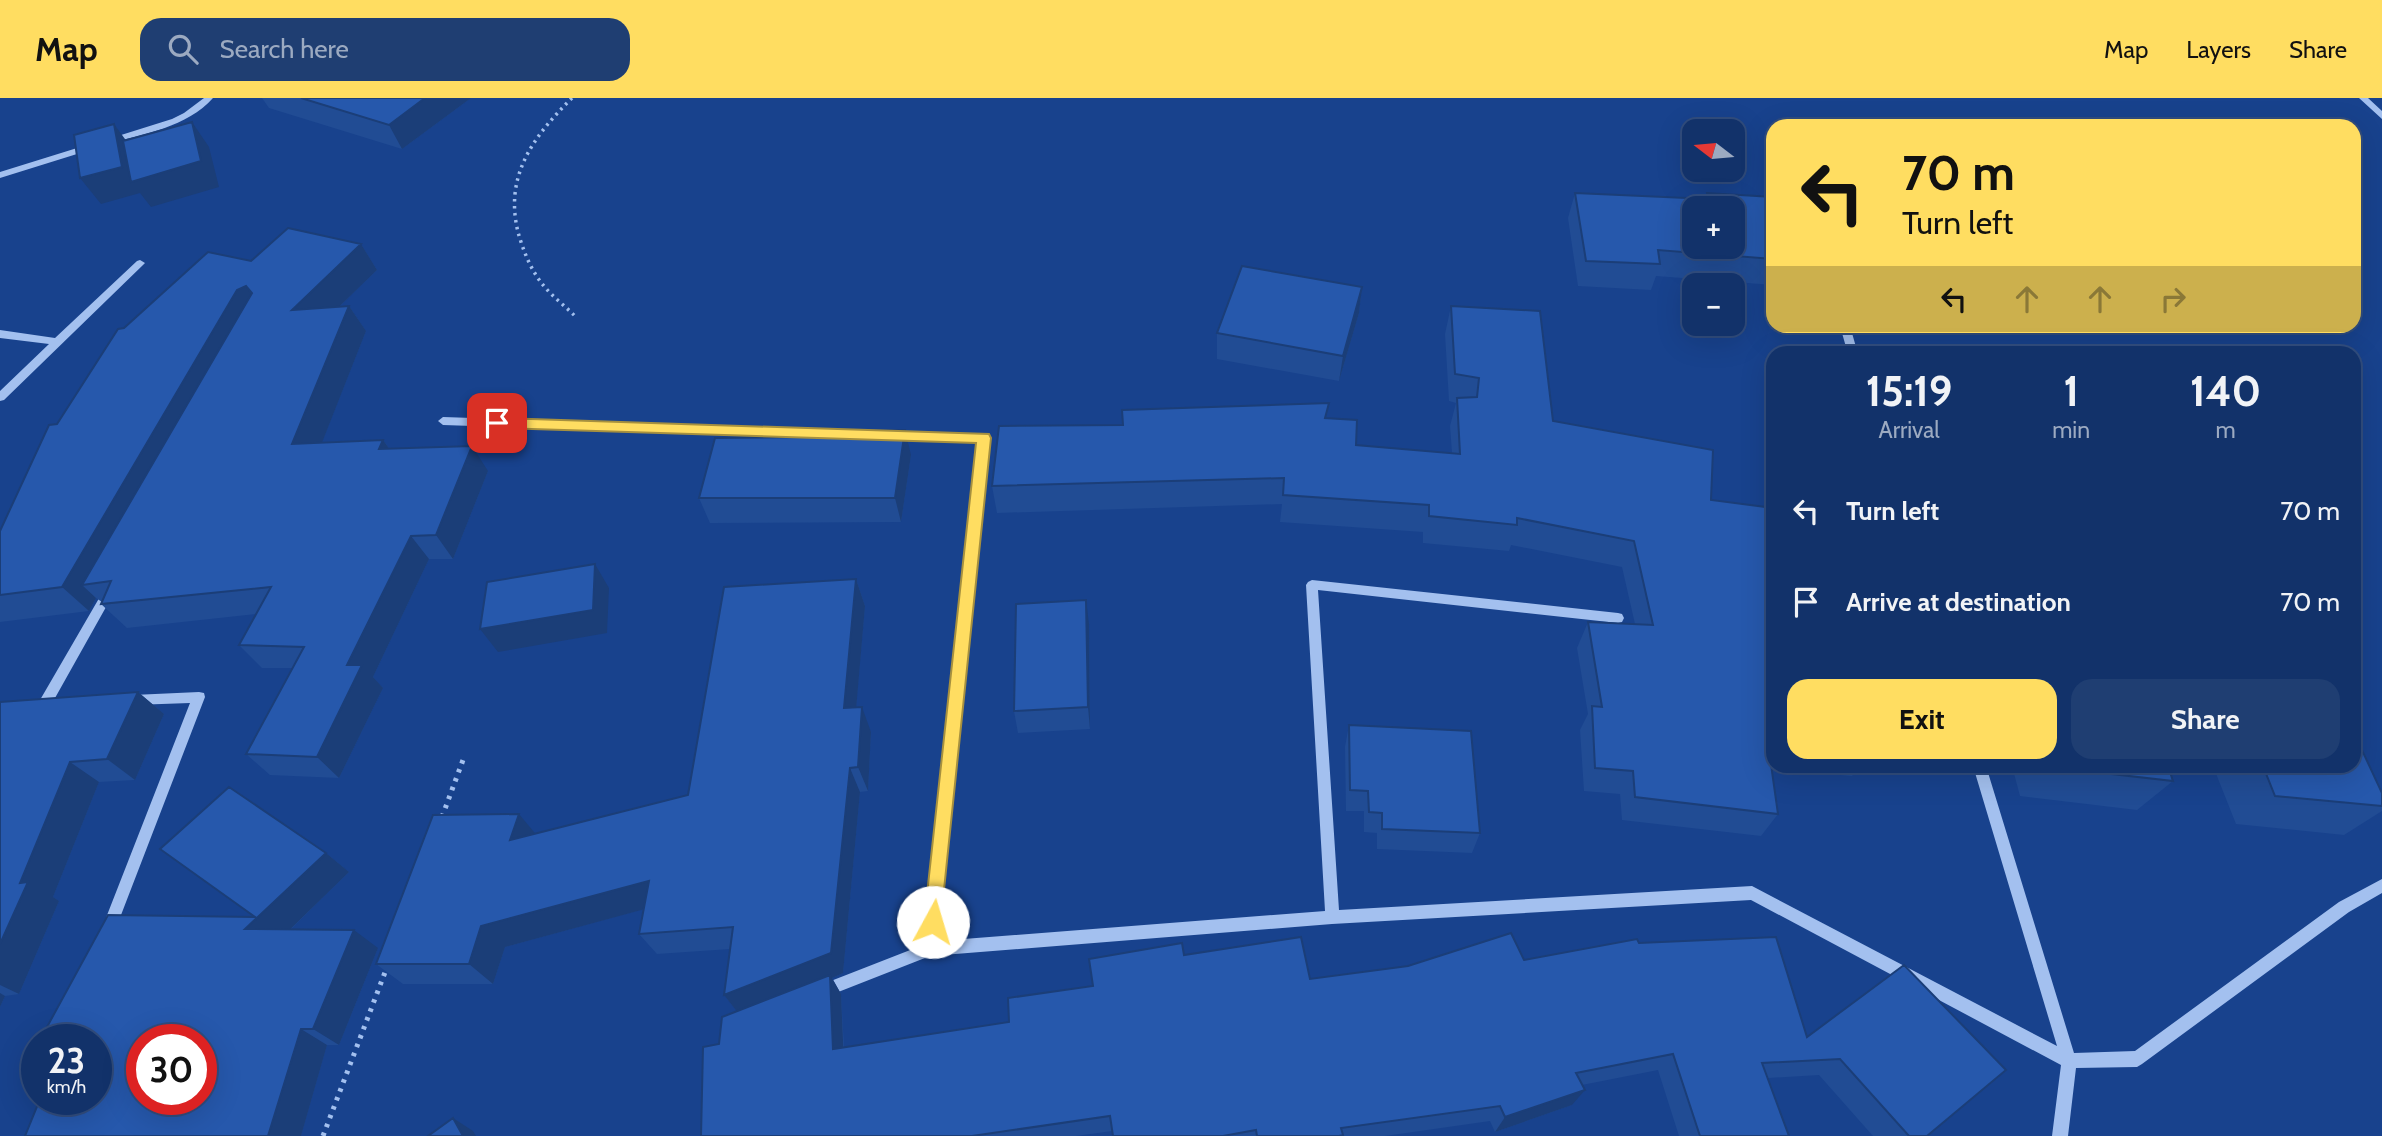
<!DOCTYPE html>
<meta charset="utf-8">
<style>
body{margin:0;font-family:Cabin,sans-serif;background:#1f3e72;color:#f1f3f6;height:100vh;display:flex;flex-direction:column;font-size:26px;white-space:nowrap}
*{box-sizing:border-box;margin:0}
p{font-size:23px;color:#9caac1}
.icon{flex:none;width:38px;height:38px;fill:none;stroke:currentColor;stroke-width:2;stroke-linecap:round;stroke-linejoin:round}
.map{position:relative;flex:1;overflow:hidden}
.sheet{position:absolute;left:1766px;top:248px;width:595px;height:427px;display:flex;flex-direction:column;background:#12326a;border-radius:21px;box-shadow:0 7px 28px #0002,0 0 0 2px #314d7e}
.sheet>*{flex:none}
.hud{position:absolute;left:1766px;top:21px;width:595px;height:214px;border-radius:21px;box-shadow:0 7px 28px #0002,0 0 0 2px #314d7e;background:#ffdd61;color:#111;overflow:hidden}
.needle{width:46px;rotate:286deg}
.fabs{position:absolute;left:1682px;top:21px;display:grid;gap:14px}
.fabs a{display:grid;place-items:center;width:63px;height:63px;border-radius:14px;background:#12326a;box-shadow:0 7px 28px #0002,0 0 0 2px #314d7e;font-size:35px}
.speed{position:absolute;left:21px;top:926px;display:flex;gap:14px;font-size:35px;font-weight:700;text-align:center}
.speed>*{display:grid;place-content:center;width:91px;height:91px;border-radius:50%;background:#12326a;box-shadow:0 7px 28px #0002,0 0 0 2px #314d7e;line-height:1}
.speed small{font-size:18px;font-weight:400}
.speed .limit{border:10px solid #d22;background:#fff;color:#111}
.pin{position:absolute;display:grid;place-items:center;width:60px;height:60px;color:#fff;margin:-30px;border-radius:14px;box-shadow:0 4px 10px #0006}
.me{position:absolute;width:77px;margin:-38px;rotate:6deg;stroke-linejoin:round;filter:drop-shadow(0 0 5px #0008)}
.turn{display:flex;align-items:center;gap:24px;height:147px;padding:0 21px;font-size:32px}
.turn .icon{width:91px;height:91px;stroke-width:2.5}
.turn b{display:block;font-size:49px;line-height:60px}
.lanes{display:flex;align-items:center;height:66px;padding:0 21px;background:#0003;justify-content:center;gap:35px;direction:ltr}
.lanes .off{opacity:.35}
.eta{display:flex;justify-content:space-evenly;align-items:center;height:119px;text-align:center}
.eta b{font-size:42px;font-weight:700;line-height:49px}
.action{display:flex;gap:14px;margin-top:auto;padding:14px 21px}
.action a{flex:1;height:80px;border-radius:21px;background:#ffdd61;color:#111;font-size:28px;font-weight:700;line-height:80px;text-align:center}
.action a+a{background:#1f3e72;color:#f1f3f6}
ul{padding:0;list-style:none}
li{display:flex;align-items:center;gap:21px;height:91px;padding:0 21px}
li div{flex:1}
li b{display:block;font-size:26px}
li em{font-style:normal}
header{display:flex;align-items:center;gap:42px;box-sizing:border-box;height:98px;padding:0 35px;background:#ffdd61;color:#111}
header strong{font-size:33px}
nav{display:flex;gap:38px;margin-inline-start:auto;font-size:24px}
.search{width:490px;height:63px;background:#1f3e72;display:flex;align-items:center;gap:18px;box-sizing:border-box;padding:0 24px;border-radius:21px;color:#9caac1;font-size:26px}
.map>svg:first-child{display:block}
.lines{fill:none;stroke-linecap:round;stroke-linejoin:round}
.path-far1{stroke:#a3c0ef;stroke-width:3.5;stroke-dasharray:2.5 4.5;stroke-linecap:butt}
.path{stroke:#a3c0ef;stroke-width:5;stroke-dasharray:3.5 6;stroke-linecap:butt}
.minor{fill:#a3c0ef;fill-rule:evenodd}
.wall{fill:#214c94}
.shaded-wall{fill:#1b3e78}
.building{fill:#2658ac;stroke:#1b3e78;stroke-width:2;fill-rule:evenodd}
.route{fill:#ffdd61;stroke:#a6903f;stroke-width:2}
</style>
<header>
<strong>Map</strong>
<div class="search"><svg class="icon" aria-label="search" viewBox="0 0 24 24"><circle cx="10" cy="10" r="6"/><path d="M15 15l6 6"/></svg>Search here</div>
<nav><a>Map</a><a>Layers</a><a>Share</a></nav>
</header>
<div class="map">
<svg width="2382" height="1038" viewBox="0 0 2382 1038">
<rect width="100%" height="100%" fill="#18428d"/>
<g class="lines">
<path class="path-far1" d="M 572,0 C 534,38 504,77 518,134 C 523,152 531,173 544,188 C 553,199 565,208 575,218"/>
<path class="path" d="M 442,719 L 463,662
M 323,1038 L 387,869"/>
<path class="minor" d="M 204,0 L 213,0 C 187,29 144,36 107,46 L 102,43 L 172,21 L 184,15 Z
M 2359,0 L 2368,0 L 2382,13 L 2382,21 Z
M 90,46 L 93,47 L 93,51 L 0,80 L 0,74 Z
M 140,162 L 145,165 L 143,167 L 4,302 L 0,303 L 0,293 L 49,246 L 0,240 L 0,232 L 55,240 L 137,163 Z
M 1840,228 L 1850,228 L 1858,256 L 1848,256 Z
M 443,319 L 821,331 L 826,335 L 821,339 L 443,327 L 438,323 Z
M 892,333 L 984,336 L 990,340 L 938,843 L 1325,813 L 1306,487 L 1308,484 L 1312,482 L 1618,515 L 1622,516 L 1624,520 L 1622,524 L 1618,525 L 1318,492 L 1339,812 L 1752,788 L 2057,948 L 1973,668 L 1986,668 L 2074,955 L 2135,953 L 2339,804 L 2382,781 L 2382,795 L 2349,814 L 2142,966 L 2137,969 L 2076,970 L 2068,1038 L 2052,1038 L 2061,967 L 1751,802 L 1332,826 L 930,858 L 823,900 L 818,898 L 816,893 L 818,888 L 923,847 L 978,344 L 892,341 L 886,337 Z
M 109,488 L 113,490 L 115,493 L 55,600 L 60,601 L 61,605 L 60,609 L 45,611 L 40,610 L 39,606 L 40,602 L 105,490 Z
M 199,594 L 204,595 L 205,599 L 116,830 L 114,835 L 109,837 L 104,835 L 102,830 L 190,605 L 133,607 L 128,606 L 127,602 L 128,598 L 133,597 Z"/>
</g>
<path class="wall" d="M 262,0 L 471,0 L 402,51 L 269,10 Z
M 1575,95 L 1705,101 L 1707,95 L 1773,99 L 1773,187 L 1656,178 L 1651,192 L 1578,188 L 1568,120 Z
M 361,146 L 377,172 L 339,209 L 349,208 L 366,233 L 322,344 L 383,342 L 389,350 L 488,373 L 453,461 L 429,461 L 373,579 L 383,590 L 339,680 L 270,677 L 246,656 L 292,570 L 262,570 L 239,547 L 256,516 L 127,530 L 101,506 L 102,504 L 96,500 L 89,513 L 0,524 L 0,433 L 57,326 L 124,230 L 251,163 Z
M 1362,189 L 1359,215 L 1339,283 L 1217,261 L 1217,235 Z
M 1451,208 L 1553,323 L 1711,402 L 1773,410 L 1773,668 L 1860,668 L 1852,678 L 1772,671 L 1778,716 L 1761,738 L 1622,722 L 1620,696 L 1584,693 L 1580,632 L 1588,616 L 1577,550 L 1588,524 L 1635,526 L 1622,469 L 1511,447 L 1509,453 L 1423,445 L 1423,434 L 1280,424 L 1282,406 L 997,415 L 992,388 L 1123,327 L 1327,320 L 1356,347 L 1452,355 L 1450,328 L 1456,305 L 1449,303 L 1445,236 Z
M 911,357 L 901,424 L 710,425 L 699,400 Z
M 856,481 L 865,508 L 856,609 L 871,634 L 868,693 L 860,694 L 843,875 L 832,880 L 841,896 L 844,949 L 1009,924 L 1093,888 L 1184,857 L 1310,881 L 1524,862 L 1639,845 L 1807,939 L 1904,867 L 1927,1038 L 1873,1038 L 1819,977 L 1768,980 L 1789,1038 L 1679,1038 L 1658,972 L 1582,987 L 1572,1007 L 1495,1034 L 1490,1023 L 1385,1038 L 1113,1038 L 1112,1033 L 1076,1038 L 701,1038 L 719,946 L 737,913 L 724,897 L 730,851 L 657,856 L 639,836 L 644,811 L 505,849 L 493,886 L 403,886 L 376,866 L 536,736 L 688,697 Z
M 1089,526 L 1090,631 L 1018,635 L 1014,613 Z
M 138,594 L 164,616 L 135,682 L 99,684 L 53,799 L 59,803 L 19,896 L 5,898 L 0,909 L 0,604 Z
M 1349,627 L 1480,735 L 1472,755 L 1377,751 L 1377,735 L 1364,734 L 1364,713 L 1346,713 L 1345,649 Z
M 2012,668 L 2168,668 L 2173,683 L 2137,712 L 2020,698 Z
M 2213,668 L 2354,668 L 2382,695 L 2382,713 L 2344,737 L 2236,726 Z
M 326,755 L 349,774 L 290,832 L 378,850 L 339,947 L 327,947 L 301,1038 L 25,1038 L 66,938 L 47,929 L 255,819 Z"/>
<path class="shaded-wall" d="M 425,0 L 471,0 L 402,51 L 389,27 Z
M 192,24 L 209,49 L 219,89 L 151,109 L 140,95 L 101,106 L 80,80 L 114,26 L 133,52 Z
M 361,146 L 377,172 L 310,237 L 292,212 Z
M 246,188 L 264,214 L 82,487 L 96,500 L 89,513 L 62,489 L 237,192 Z
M 1362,189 L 1359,215 L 1339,283 L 1343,258 Z
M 349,208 L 366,233 L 312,370 L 292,346 Z
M 905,332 L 911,357 L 901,424 L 895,400 Z
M 383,342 L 401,367 L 379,351 Z
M 472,348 L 488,373 L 453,461 L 436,437 Z
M 411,438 L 429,461 L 373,579 L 383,590 L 339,680 L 317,659 L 347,567 Z
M 595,466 L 609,490 L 607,535 L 498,554 L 480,531 Z
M 856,481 L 865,508 L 854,635 L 844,610 Z
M 1086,502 L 1089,526 L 1090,631 L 1088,609 Z
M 138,594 L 164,616 L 135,682 L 107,661 Z
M 862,609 L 871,634 L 868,693 L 858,669 Z
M 70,664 L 99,684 L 53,799 L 59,803 L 19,896 L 0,887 L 0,846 L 20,785 Z
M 850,670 L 860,694 L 843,875 L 832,880 L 841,896 L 844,967 L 739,916 L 724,897 Z
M 519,716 L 539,740 L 510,742 Z
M 326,755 L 349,774 L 272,849 L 245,831 Z
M 649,783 L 667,805 L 505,849 L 493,886 L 469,866 L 481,828 Z
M 354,832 L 378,850 L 339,947 L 313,931 Z
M 0,895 L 5,898 L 0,909 Z
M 301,931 L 327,947 L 301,1038 L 268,1038 Z
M 1585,992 L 1572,1007 L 1495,1034 L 1505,1019 Z
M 453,1020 L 473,1033 L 476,1038 L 463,1038 Z"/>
<path class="building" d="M 301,0 L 425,0 L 389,27 Z
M 192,24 L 201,63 L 131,84 L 123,43 Z
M 114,26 L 122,69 L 80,80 L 74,37 Z
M 1575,95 L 1708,101 L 1707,95 L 1773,99 L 1773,161 L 1658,152 L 1660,166 L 1586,163 ZM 1694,110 L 1732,110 L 1732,149 L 1694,149 Z
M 288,130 L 361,146 L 292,212 L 349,208 L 292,346 L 383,342 L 379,351 L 472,348 L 436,437 L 411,438 L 347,567 L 362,567 L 317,659 L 246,656 L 304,549 L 239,547 L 271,489 L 101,506 L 111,483 L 82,487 L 252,195 L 246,188 L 237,192 L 62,489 L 0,497 L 0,433 L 49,327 L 57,326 L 118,231 L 124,230 L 208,154 L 251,163 Z
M 1242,168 L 1362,189 L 1343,258 L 1217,235 Z
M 1451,208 L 1540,213 L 1553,323 L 1713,352 L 1711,402 L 1773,410 L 1773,646 L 1768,645 L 1778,716 L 1635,699 L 1633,673 L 1595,670 L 1592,608 L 1602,609 L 1588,524 L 1653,527 L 1634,443 L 1517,420 L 1517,427 L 1429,418 L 1429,407 L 1283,397 L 1284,380 L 992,388 L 999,328 L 1123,327 L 1122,312 L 1329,305 L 1325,320 L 1357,322 L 1356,347 L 1460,356 L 1457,300 L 1477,299 L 1479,280 L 1455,276 Z
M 905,332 L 895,400 L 699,400 L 715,340 L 806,339 L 807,334 Z
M 595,466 L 593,512 L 480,531 L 487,484 Z
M 856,481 L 844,610 L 862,609 L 858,669 L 850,670 L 831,855 L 724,897 L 733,829 L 639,836 L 649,783 L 481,828 L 469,866 L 376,866 L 433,717 L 519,716 L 510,742 L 688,697 L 724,489 Z
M 1086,502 L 1088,609 L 1014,613 L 1016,506 Z
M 138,594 L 107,661 L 70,664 L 20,785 L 28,784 L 0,846 L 0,604 Z
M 1349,627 L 1471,633 L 1480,735 L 1382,731 L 1382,715 L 1369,714 L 1368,693 L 1350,692 Z
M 2354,635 L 2382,695 L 2382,708 L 2275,698 L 2263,668 L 2354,668 Z
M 2051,668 L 2168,668 L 2173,683 L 2051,669 Z
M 229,689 L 326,755 L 245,831 L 354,832 L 313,931 L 301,931 L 268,1038 L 25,1038 L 40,1001 L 96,1001 L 96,942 L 64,942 L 69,929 L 47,929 L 108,817 L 255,819 L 160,751 ZM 142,942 L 201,942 L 201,1001 L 142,1001 Z
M 1511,835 L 1524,862 L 1637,841 L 1639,845 L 1776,839 L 1807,939 L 1904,867 L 2006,972 L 1927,1038 L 1909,1038 L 1840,961 L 1762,965 L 1789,1038 L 1700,1038 L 1673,956 L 1576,975 L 1585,992 L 1505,1019 L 1500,1008 L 1341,1030 L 1343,1037 L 1339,1038 L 1257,1038 L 1256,1032 L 1223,1038 L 1113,1038 L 1110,1018 L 972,1038 L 701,1038 L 703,949 L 719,946 L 722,919 L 830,877 L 833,951 L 1009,924 L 1008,900 L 1093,888 L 1089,861 L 1182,845 L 1184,857 L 1301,839 L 1310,881 L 1408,868 Z
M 453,1020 L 463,1038 L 428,1038 Z"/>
<path class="route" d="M 497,320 L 989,336 L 991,340 L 940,830 L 933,833 L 927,830 L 924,824 L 976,345 L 497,330 L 490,325 Z"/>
</svg>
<div class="fabs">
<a><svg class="needle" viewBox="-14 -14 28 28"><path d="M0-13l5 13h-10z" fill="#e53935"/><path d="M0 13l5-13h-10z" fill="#9caac1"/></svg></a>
<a>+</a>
<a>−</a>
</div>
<div class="speed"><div>23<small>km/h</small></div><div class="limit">30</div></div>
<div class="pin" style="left:497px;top:325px;background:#d93025"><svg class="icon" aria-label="arrive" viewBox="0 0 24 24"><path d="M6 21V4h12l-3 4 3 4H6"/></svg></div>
<svg class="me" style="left:933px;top:824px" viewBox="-20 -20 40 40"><circle r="19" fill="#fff"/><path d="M0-13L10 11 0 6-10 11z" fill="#ffdd61"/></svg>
<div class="hud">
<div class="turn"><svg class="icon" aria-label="left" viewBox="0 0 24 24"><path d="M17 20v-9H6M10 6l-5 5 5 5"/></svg><div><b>70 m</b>Turn left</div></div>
<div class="lanes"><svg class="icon" aria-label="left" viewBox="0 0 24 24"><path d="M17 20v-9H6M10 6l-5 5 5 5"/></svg><svg class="icon off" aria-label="ahead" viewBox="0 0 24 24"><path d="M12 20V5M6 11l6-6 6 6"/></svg><svg class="icon off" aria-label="ahead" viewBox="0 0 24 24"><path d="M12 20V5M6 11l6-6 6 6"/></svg><svg class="icon off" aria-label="right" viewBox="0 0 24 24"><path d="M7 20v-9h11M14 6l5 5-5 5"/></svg></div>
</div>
<section class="sheet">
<div class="eta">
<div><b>15:19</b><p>Arrival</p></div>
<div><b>1</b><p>min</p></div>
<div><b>140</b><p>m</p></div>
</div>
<ul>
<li><svg class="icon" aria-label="left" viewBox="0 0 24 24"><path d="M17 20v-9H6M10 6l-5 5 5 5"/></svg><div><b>Turn left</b></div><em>70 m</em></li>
<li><svg class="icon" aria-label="arrive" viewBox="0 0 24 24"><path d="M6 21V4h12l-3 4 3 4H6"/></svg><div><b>Arrive at destination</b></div><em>70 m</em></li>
</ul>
<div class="action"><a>Exit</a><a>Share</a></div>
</section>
</div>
